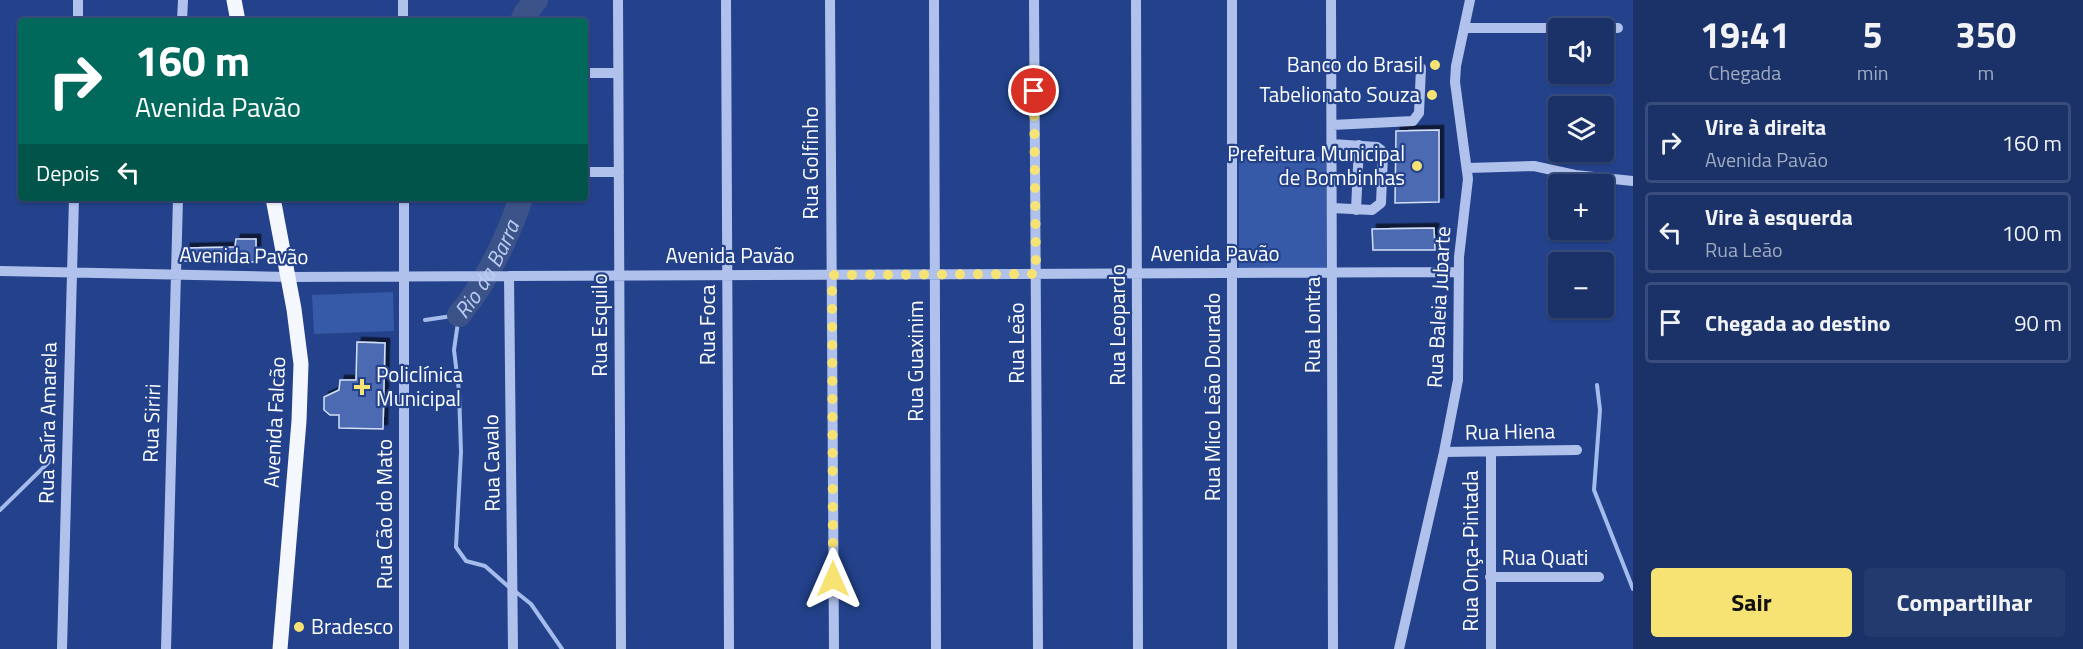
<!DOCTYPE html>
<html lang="pt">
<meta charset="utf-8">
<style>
body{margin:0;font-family:"Titillium Web",sans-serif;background:#233a6e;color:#f1f3f6;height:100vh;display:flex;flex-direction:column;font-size:22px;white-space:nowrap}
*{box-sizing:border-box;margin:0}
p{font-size:20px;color:#9faac0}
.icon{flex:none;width:33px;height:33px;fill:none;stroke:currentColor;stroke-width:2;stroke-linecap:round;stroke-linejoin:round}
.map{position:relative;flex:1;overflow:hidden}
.side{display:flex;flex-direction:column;background:#1a3268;width:450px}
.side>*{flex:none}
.guide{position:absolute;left:18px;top:18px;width:570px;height:183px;border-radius:6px;box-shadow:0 2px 4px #0004,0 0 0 2px #384d7c;background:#00695c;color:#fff;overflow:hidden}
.controls{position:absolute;left:1548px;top:18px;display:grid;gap:12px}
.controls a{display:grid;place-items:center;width:66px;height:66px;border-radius:6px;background:#1a3268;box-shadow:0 2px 4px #0004,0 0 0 2px #384d7c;font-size:30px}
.pin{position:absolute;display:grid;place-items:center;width:51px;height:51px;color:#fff;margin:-26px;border:3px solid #fff;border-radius:50%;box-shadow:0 2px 6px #0007}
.me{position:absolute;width:66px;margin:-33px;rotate:0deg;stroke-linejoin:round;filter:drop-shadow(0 0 4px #0008)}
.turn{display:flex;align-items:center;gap:21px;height:126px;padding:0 18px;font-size:27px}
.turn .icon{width:78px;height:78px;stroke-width:2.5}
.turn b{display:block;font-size:42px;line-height:51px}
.then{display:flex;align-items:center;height:57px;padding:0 18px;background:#0003;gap:12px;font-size:22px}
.eta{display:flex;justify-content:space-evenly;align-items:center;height:102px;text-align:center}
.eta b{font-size:36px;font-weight:700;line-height:42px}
.action{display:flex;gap:12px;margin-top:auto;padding:12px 18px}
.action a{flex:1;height:69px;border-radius:6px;background:#f6e373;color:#111;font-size:24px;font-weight:700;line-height:69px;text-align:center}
.action a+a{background:#233a6e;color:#f1f3f6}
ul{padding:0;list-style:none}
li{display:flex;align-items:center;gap:18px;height:81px;margin:0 12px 9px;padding:0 6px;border:3px solid #384d7c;border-radius:6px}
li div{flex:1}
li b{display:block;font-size:22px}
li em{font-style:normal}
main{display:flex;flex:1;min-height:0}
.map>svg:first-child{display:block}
.green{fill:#375aa8}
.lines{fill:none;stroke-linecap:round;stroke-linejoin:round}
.stream{stroke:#a4bbec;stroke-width:4}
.river{stroke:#3c5389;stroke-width:24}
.building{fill:#4b6bb2;stroke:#d5e0f8;stroke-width:1.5;filter:url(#shadow)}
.minor{stroke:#b0c2eb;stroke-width:10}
.major{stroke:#f4f7fe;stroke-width:15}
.route{stroke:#f6e373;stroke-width:10;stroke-dasharray:0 18}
.poi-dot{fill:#f6e373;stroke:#23428b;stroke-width:2}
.labels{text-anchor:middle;stroke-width:4.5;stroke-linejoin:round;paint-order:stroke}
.poi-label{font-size:21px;fill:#fff;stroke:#23428b;text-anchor:end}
.street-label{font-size:21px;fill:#fff;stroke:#23428b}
.water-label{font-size:22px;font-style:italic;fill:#bccdf2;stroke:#23428b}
</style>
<main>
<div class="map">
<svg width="1633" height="649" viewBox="0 0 1633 649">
<defs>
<filter id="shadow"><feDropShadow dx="4.5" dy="-4.5" stdDeviation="0" flood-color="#0009"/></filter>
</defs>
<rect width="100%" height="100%" fill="#23428b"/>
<path class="green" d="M 1239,157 L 1326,157 L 1326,268 L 1239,269 Z
M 393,292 L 394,331 L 314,334 L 312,295 Z"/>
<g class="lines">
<path class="stream" d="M 425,320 L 459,315 L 454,350 L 459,391 L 461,452 L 456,547 L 466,561 L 485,566 L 510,588
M 1597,385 L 1600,410 L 1594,490 L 1633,589
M 0,510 L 51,460
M 516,592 L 531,604 L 562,649"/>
<g class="river">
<path d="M 522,21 L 525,14 L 536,0"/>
<path id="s1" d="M 459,315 C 487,281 507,239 521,198"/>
</g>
</g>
<path class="building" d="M 1439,130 L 1439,202 L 1395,203 L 1396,131 Z
M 1434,228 L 1435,250 L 1373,250 L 1372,229 Z
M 236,239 L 256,239 L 256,262 L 185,261 L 186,248 L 235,247 Z
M 357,342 L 385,343 L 383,429 L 339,428 L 339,415 L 330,415 L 324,410 L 324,397 L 339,390 L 340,380 L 356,380 Z"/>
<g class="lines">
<path class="minor" d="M 403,0 L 403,21
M 618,0 L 621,649
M 726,0 L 729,649
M 830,0 L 834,649
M 934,0 L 936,649
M 1034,0 L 1038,649
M 1136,0 L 1138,649
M 1232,0 L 1232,649
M 1331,0 L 1333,649
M 78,21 L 78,0
M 182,21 L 183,0
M 1464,28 L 1618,28
M 585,73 L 618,73
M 1332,125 L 1413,121 L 1419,113 L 1421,68
M 1332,144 L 1377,147 L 1381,150 L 1383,155 L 1381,203 L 1372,210 L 1332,208
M 1468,168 L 1534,166 L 1575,175 L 1633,181
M 585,172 L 619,172
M 404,198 L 404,649
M 1356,210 L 1359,145
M 0,271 L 288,277 L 1459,272
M 509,276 L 513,649
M 1444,452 L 1577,450
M 1490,577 L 1599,577
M 62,649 L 74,198
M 166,649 L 178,198
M 1399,649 L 1444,452 L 1458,380 L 1459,257 L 1468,179 L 1455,82 L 1456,66 L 1470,0
M 1491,649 L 1491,452"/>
<path class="major" d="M 234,0 L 238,21
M 273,198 L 294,309 L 301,364 L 299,421 L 280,649"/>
</g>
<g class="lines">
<path class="route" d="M 833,579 L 832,275 L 1036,274 L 1034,91"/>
</g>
<g class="poi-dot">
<circle cx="1435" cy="65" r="6"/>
<circle cx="1432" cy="95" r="6"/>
<circle cx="1417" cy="166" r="6"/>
<path d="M359 378h6v6h6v6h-6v6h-6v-6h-6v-6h6z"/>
<circle cx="299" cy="627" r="6"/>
</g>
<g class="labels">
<g class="poi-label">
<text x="1423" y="72">Banco do Brasil</text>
<text x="1420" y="102">Tabelionato Souza</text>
<text x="1405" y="161">Prefeitura Municipal<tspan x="1405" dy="24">de Bombinhas</tspan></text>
<text x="376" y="382" text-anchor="start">Policlínica<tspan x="376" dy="24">Municipal</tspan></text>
<text x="311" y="634" text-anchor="start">Bradesco</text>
</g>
<g class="street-label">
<text transform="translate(811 163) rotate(-90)" y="7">Rua Golfinho</text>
<text x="1215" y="261">Avenida Pavão</text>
<text transform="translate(244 256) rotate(1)" y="7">Avenida Pavão</text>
<text x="730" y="263">Avenida Pavão</text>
<text transform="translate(1439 307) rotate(-87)" y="7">Rua Baleia Jubarte</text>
<text transform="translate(600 325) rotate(-90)" y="7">Rua Esquilo</text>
<text transform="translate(708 325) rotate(-90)" y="7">Rua Foca</text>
<text transform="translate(1118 325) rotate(-90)" y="7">Rua Leopardo</text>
<text transform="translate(1313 325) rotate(-90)" y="7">Rua Lontra</text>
<text transform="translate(1017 343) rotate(-90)" y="7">Rua Leão</text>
<text transform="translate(916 361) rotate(-90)" y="7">Rua Guaxinim</text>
<text transform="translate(1213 397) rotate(-90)" y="7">Rua Mico Leão Dourado</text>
<text transform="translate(275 422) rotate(-87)" y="7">Avenida Falcão</text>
<text transform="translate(48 423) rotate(-89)" y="7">Rua Saíra Amarela</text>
<text transform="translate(152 423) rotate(-88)" y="7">Rua Siriri</text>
<text transform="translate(1510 432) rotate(-1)" y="7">Rua Hiena</text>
<text transform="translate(492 463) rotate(-91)" y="7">Rua Cavalo</text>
<text transform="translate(385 514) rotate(-90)" y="7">Rua Cão do Mato</text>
<text transform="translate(1471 551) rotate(-90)" y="7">Rua Onça-Pintada</text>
<text x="1545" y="565">Rua Quati</text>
</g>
<g class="water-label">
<text dy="8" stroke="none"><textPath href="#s1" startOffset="54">Rio da Barra</textPath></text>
</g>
</g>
</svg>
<div class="controls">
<a><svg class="icon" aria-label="sound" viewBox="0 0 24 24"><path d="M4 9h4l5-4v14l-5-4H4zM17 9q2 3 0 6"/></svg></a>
<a><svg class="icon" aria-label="layers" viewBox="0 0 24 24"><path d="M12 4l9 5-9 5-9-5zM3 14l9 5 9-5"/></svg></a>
<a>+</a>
<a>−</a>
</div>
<div class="pin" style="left:1034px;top:91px;background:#d93025"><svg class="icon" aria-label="arrive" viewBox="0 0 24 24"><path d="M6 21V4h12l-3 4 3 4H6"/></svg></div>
<svg class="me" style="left:833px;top:579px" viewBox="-20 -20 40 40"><path d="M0-17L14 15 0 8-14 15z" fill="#f6e373" stroke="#fff" stroke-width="4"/></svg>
<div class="guide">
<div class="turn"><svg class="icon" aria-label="right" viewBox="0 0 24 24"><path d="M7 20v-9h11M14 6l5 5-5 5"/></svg><div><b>160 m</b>Avenida Pavão</div></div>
<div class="then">Depois<svg class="icon" aria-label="left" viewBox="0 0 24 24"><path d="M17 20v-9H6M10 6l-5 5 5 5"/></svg></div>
</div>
</div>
<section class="side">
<div class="eta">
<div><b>19:41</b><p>Chegada</p></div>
<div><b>5</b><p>min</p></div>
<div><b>350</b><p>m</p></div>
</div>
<ul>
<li><svg class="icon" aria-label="right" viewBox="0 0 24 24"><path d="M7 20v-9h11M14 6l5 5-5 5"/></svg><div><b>Vire à direita</b><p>Avenida Pavão</p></div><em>160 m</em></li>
<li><svg class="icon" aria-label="left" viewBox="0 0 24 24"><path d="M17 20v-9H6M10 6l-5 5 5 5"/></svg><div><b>Vire à esquerda</b><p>Rua Leão</p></div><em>100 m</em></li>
<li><svg class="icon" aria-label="arrive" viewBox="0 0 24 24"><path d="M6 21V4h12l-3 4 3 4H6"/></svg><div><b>Chegada ao destino</b></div><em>90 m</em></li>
</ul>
<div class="action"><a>Sair</a><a>Compartilhar</a></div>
</section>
</main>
